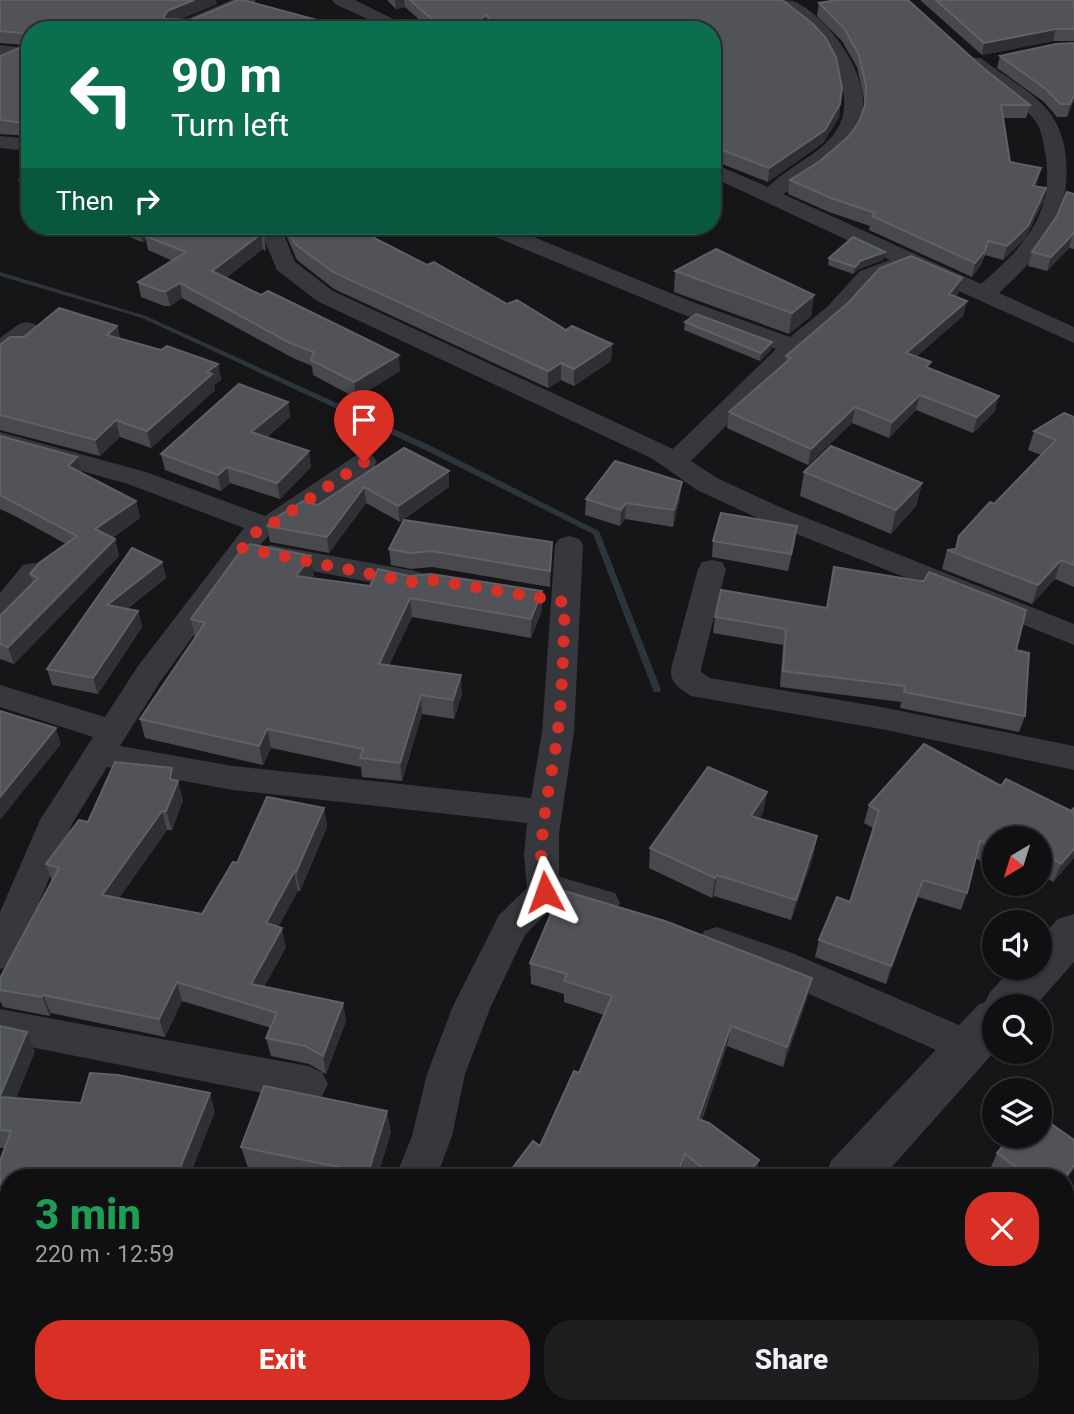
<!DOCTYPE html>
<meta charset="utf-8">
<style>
body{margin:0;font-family:Roboto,sans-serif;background:#1e1e20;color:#f1f3f6;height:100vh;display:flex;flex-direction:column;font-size:26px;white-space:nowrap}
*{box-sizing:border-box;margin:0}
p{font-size:23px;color:#9c9d9f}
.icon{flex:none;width:38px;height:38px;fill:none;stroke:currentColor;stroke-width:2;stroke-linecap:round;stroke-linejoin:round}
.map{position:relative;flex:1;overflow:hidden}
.panel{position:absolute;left:0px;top:1169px;width:1074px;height:245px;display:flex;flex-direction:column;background:#101012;border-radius:28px 28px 0 0;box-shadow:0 2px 5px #0004,0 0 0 2px #303032}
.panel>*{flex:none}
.top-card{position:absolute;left:21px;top:21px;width:700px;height:214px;border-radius:28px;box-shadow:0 2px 5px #0004,0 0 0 2px #303032;background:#0b6e4f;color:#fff;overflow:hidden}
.needle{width:46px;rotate:218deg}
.controls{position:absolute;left:982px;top:826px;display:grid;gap:14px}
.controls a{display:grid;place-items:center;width:70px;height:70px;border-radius:50%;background:#101012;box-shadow:0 2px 5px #0004,0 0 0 2px #303032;font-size:35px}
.pin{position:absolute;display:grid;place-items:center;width:60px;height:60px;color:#fff;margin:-72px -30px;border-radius:50% 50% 50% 0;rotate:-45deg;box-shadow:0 0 7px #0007}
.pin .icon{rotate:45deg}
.me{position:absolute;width:77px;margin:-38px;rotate:356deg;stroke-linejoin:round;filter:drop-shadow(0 0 5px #0008)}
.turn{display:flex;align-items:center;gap:24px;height:147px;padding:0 35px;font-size:32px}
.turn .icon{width:91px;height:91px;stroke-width:2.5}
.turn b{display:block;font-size:49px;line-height:60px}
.then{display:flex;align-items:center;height:66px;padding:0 35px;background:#0003;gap:14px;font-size:26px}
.round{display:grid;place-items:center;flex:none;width:74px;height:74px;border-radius:28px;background:#1e1e20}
.overview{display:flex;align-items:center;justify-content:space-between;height:119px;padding:0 35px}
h1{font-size:42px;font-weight:800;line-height:52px;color:#1e9e55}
.action{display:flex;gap:14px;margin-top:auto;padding:14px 35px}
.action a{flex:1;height:80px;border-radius:28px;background:#d93025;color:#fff;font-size:28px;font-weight:800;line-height:80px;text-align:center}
.action a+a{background:#1e1e20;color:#f1f3f6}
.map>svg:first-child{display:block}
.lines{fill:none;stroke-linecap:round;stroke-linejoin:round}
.stream{fill:#2c353c;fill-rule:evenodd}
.minor{fill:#37383d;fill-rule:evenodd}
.tertiary{fill:#37383d;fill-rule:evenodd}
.wall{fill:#47494d}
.shaded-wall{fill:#2f3033}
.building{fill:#525359;stroke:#5f6168;stroke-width:2}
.route{stroke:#d93025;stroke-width:12;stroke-dasharray:0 21.6}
</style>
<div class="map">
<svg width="1074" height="1414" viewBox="0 0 1074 1414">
<rect width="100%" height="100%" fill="#161618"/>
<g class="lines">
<path class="stream" d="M 0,272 L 146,316 L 427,444 L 599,531 L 661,690 L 660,692 L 654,692 L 653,690 L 593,534 L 421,448 L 142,318 L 0,276 Z"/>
<path class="minor" d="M 232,0 L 256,0 L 253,4 L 192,30 L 167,30 L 170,26 Z
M 332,0 L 355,0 L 415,30 L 391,30 L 335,4 Z
M 771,0 C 778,0 787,0 793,1 C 829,16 875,81 861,121 C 850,153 811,178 783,194 L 981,284 C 1024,247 1056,213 1045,152 C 1043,140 1041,126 1032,117 C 1014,95 983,85 966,62 L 969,58 L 981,58 C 1002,75 1027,88 1045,107 C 1057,120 1062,134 1065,151 C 1074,214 1043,253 999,293 L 1074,327 L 1074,343 L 908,268 L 876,281 L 843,317 L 791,361 L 691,461 L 717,478 L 784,509 L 1074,624 L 1074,645 L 764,521 L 697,490 L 653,459 L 317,301 L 277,270 L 263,237 L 248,226 L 275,226 L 281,228 L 295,262 L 333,291 L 673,449 L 776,349 L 674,311 L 481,231 L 478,226 L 507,226 L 690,301 L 790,337 L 827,307 L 860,271 L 890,260 L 712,177 L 712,163 L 768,187 C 800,155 856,144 842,86 C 837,68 830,52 817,38 C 804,24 783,15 771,0 Z
M 0,45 L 26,48 L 29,52 L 26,56 L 0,68 Z
M 0,136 L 30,139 L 30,151 L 0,148 Z
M 27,322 L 35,324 L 39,329 C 31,341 14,353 0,356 L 0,338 L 19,324 Z
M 0,432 L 146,472 L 265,516 L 355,456 L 364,454 L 373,456 L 377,462 L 373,468 L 279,532 L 269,535 L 252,554 L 160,682 L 120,746 L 233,766 L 531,798 L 542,732 L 555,545 L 559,539 L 569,536 L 579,539 L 583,545 L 574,732 L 559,834 L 559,874 L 560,877 L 615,893 L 620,903 L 615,913 L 602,917 L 555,904 L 525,935 L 491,1006 L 465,1074 L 452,1136 L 436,1178 L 395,1178 L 412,1136 L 427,1074 L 453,1006 L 499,915 L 527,888 L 524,855 L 527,823 L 233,790 L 107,767 L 72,824 L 13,965 L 0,969 L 0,912 L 40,820 L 93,737 L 0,707 L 0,685 L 105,717 L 138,666 L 244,528 L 128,484 L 0,448 Z
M 271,545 L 415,571 L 425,574 L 429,581 L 425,588 L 415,591 L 261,561 L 257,554 L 261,547 Z
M 712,560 L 722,562 L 726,569 L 701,669 L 701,672 L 710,678 L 881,707 L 1074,746 L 1074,770 L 881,729 L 691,696 C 680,688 670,684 671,669 L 698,569 L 702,562 Z
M 33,563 L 43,565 L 47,572 L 10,619 L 0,622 L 0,593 L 23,565 Z
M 717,927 L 792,953 L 982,1035 L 987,1047 L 982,1059 L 968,1064 L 766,975 L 704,953 L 699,942 L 704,931 Z
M 0,1009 L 308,1066 L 322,1072 L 328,1084 L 322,1096 L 308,1102 L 0,1041 Z
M 344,1405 L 390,1405 L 390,1414 L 344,1414 Z"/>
<path class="tertiary" d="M 1074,914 L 1074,962 L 1035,1006 L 994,1006 L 994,1052 L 882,1178 L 824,1178 L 831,1161 L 978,1005 L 985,1002 L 990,992 L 1013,968 L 1040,968 L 1040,939 L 1058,919 Z
M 608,1405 L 668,1405 L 664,1414 L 604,1414 Z"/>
</g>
<path class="wall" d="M 0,0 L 217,4 L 178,20 L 321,21 L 30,30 L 30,136 L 0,134 L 0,56 L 24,45 L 0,43 Z
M 387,0 L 782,0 L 812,23 L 825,37 L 836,57 L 842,88 L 839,117 L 823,143 L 768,182 L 712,160 L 712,30 L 488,30 L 488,28 L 484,30 L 431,30 L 405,7 L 396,9 Z
M 920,0 L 1074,0 L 1074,41 L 1053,41 L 982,55 Z
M 819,3 L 982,67 L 1030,105 L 1026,118 L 1003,118 L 1010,162 L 1038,181 L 1035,186 L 1046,188 L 1043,202 L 1025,239 L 1003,260 L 985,255 L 981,265 L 972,277 L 869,230 L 870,226 L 829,212 L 788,194 L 790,180 L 820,161 L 848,137 L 859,122 L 864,108 L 864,99 L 857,67 L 842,41 L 817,16 Z
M 1000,56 L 1074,101 L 1067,117 L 1057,117 L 1044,102 L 997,68 Z
M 30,172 L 30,195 L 24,194 L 20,180 Z
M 1074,194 L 1074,249 L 1069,248 L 1047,271 L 1028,266 L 1032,252 Z
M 103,226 L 192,226 L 213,235 L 260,226 L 264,236 L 266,251 L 263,249 L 226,278 L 400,371 L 356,398 L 313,375 L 312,366 L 293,358 L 182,298 L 170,306 L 164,306 L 141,297 L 138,282 L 173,261 L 148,250 L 146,240 L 142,242 Z
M 282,226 L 351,226 L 427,265 L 507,304 L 566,330 L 612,344 L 611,361 L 574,386 L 561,380 L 548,388 L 334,289 L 297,260 Z
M 885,252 L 883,260 L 859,269 L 853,274 L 828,265 L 829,258 Z
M 675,271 L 814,295 L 811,316 L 789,334 L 674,292 Z
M 962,278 L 958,294 L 956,297 L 967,301 L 963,316 L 917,356 L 930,369 L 995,411 L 973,433 L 916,410 L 889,438 L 852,423 L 808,465 L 727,428 L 729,412 L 785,363 L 786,356 Z
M 685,322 L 772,342 L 771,350 L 760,361 L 684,330 Z
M 117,326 L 120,338 L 161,350 L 218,364 L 221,380 L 214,385 L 215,390 L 151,448 L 120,437 L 100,456 L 0,430 L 0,345 L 24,337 Z
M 288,402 L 290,417 L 267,437 L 311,467 L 280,499 L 230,483 L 221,491 L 165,470 L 161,454 Z
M 1074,417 L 1074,587 L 1055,579 L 1032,604 L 942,569 L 947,550 L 956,549 L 994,504 L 1041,455 L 1028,450 L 1034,431 Z
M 0,436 L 82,473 L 136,501 L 140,518 L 112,538 L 115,539 L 119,556 L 14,664 L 0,659 L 0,616 L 33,583 L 30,574 L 66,544 L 15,516 L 0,509 Z
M 404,448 L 449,471 L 449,487 L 400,522 L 366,503 L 329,553 L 270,542 L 267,526 L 318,505 Z
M 804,472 L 922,483 L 916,506 L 891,534 L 800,496 Z
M 680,498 L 673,527 L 625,519 L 620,526 L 585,515 L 586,499 Z
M 713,541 L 795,542 L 788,571 L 712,557 Z
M 389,549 L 551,558 L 550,587 L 432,567 L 411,569 L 391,565 Z
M 245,550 L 314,575 L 311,578 L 370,586 L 409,576 L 542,591 L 542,610 L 531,638 L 412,617 L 389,665 L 462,694 L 454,719 L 422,714 L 402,781 L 362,777 L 361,767 L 271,748 L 263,765 L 145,738 L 140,719 L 195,638 L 191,619 Z
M 162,562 L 166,578 L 127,609 L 138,611 L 142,627 L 98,694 L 52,685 L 47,669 Z
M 715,617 L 1016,650 L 1025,716 L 1019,732 L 900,708 L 901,702 L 780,687 L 783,645 L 713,633 Z
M 924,744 L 1074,858 L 1053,882 L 1040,873 L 1040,838 L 994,838 L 994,866 L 993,867 L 975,858 L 967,893 L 961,910 L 918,897 L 886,984 L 815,957 L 819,940 L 850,902 L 873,828 L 864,823 L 869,805 Z
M 172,768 L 175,780 L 183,800 L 172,830 L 167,830 L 119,898 L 202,914 L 237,863 L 324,808 L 327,827 L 300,891 L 298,891 L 278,927 L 286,947 L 264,987 L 343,1003 L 346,1021 L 326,1074 L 309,1064 L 271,1056 L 266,1038 L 271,1028 L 182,1001 L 165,1037 L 51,1013 L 50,1016 L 3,1007 L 0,1001 L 0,978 L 52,881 L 46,864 L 88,822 Z
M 767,792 L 763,813 L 759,819 L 817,836 L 813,857 L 791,920 L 714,896 L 712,898 L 649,868 L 650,848 Z
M 530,963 L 807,999 L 783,1067 L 727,1046 L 702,1120 L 759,1160 L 755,1178 L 687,1178 L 682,1174 L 680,1178 L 505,1178 L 540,1146 L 579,1073 L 604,1015 L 564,1002 L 564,994 L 531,984 Z
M 0,1026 L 35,1051 L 16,1098 L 215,1112 L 9,1178 L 9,1288 L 0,1288 L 0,1161 L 5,1148 L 0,1148 Z
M 391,1132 L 377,1178 L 296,1178 L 248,1168 L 241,1147 Z
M 997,1153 L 1066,1178 L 1005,1178 L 991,1167 Z
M 1074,1243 L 1074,1309 L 1066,1304 L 1066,1249 L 1069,1251 Z"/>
<path class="shaded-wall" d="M 194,0 L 216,0 L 217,4 L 169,24 L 163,19 L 167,11 Z
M 395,0 L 404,0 L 405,7 L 396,9 Z
M 487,15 L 488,28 L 484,30 L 461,30 Z
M 321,21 L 321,30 L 306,30 Z
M 1056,29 L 1053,41 L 982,55 L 984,43 Z
M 1074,95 L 1074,101 L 1067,117 L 1070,104 Z
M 840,104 L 839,117 L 823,143 L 768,182 L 769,168 Z
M 1041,168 L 1038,181 L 1029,199 L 1033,186 Z
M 1046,188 L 1043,202 L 1025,239 L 1003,260 L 1007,246 Z
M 143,226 L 168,226 L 145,236 L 146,240 L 142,242 L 139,228 Z
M 261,234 L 263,249 L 215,286 L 212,271 Z
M 1073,234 L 1069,248 L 1047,271 L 1051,257 Z
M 988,241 L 981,265 L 972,277 L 975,263 Z
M 885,252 L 883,260 L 859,269 L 853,274 L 855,267 L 860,261 Z
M 962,278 L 958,294 L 945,309 L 949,294 Z
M 180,283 L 182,298 L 170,306 L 166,291 Z
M 814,295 L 811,316 L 789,334 L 792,313 Z
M 967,301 L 963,316 L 903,368 L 906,353 Z
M 117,326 L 121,342 L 107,335 Z
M 772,342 L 771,350 L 760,361 L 761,353 Z
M 612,344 L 611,361 L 574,386 L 574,369 Z
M 399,355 L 400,371 L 356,398 L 354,382 Z
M 561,363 L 561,380 L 548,388 L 548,371 Z
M 218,364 L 221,380 L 214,385 L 215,390 L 151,448 L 147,431 L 207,372 Z
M 920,395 L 916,410 L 889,438 L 892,422 Z
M 999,396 L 995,411 L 973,433 L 977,417 Z
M 288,402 L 290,417 L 254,448 L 251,432 Z
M 855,407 L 852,423 L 808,465 L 811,449 Z
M 116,420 L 120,437 L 100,456 L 95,440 Z
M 309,451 L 311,467 L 280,499 L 277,483 Z
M 77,457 L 82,474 L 68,466 Z
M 227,467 L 230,483 L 221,491 L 218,475 Z
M 449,471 L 449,487 L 400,522 L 398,506 Z
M 682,482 L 680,498 L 673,527 L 674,510 Z
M 922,483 L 916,506 L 891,534 L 896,510 Z
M 364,487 L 366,503 L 329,553 L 327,537 Z
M 136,501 L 140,518 L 99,546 L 95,529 Z
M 626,503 L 625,519 L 620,526 L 621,510 Z
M 115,539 L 119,556 L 14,664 L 8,647 Z
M 311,556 L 314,575 L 299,595 L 296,576 Z
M 1061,560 L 1055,579 L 1032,604 L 1038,585 Z
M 162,562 L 166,578 L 111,621 L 107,605 Z
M 542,591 L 542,610 L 531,638 L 531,619 Z
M 410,598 L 412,617 L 381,683 L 379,664 Z
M 138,611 L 142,627 L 98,694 L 93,678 Z
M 461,675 L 462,694 L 454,719 L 453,700 Z
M 421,695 L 422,714 L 402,781 L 400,763 Z
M 56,728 L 61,744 L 0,820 L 0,797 Z
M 267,729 L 271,748 L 263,765 L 259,746 Z
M 172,768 L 176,785 L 178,781 L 183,800 L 172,830 L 166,811 Z
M 767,792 L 763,813 L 747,837 L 751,816 Z
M 324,808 L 327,827 L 300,891 L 296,872 Z
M 162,811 L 167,830 L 108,914 L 102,895 Z
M 817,836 L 813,857 L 791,920 L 796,900 Z
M 1074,849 L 1074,858 L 1053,882 L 1061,864 Z
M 294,872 L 298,891 L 270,942 L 266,923 Z
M 717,875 L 714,896 L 712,898 L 715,878 Z
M 923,880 L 918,897 L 886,984 L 891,966 Z
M 282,928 L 286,947 L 255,1003 L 251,984 Z
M 812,978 L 807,999 L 783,1067 L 787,1047 Z
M 177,982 L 182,1001 L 165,1037 L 159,1019 Z
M 43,995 L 51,1013 L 50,1016 L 42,997 Z
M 343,1003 L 346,1021 L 326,1074 L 323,1056 Z
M 731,1026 L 727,1046 L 695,1138 L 698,1119 Z
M 27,1032 L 35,1051 L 9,1116 L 0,1096 Z
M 210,1093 L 215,1112 L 189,1178 L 176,1178 Z
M 387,1111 L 391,1132 L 377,1178 L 369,1178 L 368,1173 Z
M 685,1154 L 680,1178 L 676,1178 Z
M 759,1160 L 755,1178 L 744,1178 Z
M 1074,1165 L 1074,1169 L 1066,1180 L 1066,1178 L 1065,1178 Z
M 18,1405 L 83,1405 L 57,1414 L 0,1414 L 0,1411 Z
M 540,1405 L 551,1405 L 551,1413 L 549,1414 L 529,1414 Z"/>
<path class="building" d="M 0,0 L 194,0 L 167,11 L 163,19 L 191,20 L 238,0 L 243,0 L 321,21 L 306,30 L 30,30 L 30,126 L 27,123 L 0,120 L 0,56 L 24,46 L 29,39 L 23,33 L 0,31 Z
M 410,0 L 782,0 L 812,23 L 825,37 L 836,57 L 842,88 L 840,104 L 825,130 L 769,168 L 712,146 L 712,30 L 493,30 L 487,15 L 461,30 L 444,30 Z
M 837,0 L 908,0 L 982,67 L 1030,105 L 1001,105 L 1010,162 L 1041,168 L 1033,186 L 1046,188 L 1028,226 L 1007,246 L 988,241 L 985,251 L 975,263 L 872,216 L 875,213 L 831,198 L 790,180 L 820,161 L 848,137 L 859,122 L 865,105 L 866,86 L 859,55 L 844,28 L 819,3 Z
M 936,0 L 1074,0 L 1074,29 L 1056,29 L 984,43 Z
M 1074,43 L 1074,95 L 1070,104 L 1060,104 L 1047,90 L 1000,56 L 1056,44 Z
M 30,172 L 30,181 L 20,180 Z
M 1067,192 L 1074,194 L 1074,234 L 1073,234 L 1051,257 L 1032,252 L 1057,216 Z
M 162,226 L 192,226 L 213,235 L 226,226 L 260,226 L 264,236 L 261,234 L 212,271 L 261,295 L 268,291 L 399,355 L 354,382 L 311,360 L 314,352 L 290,343 L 180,283 L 166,291 L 161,291 L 138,282 L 186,252 L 145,236 Z
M 287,226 L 351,226 L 427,265 L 434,262 L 507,304 L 517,300 L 566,330 L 572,326 L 612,344 L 574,369 L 561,363 L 548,371 L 333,272 L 295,244 Z
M 853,237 L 885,252 L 860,261 L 855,267 L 829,258 Z
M 716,249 L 814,295 L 792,313 L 675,271 Z
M 911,256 L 962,278 L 949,294 L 967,301 L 906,353 L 931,362 L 926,367 L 999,396 L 977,417 L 920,395 L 892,422 L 855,407 L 811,449 L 729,412 L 791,358 L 786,356 L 848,303 L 880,268 Z
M 59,308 L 117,326 L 107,335 L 161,350 L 167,346 L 218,364 L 207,372 L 212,374 L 147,431 L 116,420 L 95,440 L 0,415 L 0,345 L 10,337 L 24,337 Z
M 696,314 L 772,342 L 761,353 L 685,322 Z
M 239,384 L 288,402 L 251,432 L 309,451 L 277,483 L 227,467 L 218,475 L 161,454 Z
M 1064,413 L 1074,417 L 1074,565 L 1061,560 L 1038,585 L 947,550 L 956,549 L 959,536 L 990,502 L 994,504 L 1056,440 L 1034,431 Z
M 0,436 L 77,457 L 68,466 L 136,501 L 95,529 L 115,539 L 8,647 L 0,644 L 0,616 L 38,578 L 30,574 L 39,563 L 77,536 L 0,495 Z
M 831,446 L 922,483 L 896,510 L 804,472 Z
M 404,448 L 449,471 L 398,506 L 364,487 L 327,537 L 267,526 L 272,520 L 303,501 L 318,505 Z
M 615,461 L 682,482 L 674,510 L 626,503 L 621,510 L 586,499 Z
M 721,513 L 797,526 L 791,554 L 713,541 Z
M 404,520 L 552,542 L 550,571 L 431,551 L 410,553 L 389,549 Z
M 250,544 L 311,556 L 296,576 L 370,586 L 378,569 L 409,576 L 431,574 L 542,591 L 531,619 L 410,598 L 379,664 L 461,675 L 453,700 L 421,695 L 400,763 L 360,758 L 363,749 L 267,729 L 259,746 L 140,719 L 205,623 L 191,619 L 242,549 L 245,550 Z
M 132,548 L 162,562 L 107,605 L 138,611 L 93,678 L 47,669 Z
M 834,567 L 920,581 L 924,581 L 929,572 L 1026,610 L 1016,650 L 1029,653 L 1025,716 L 904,692 L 905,686 L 783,671 L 786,629 L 715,617 L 721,590 L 827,608 Z
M 0,711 L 56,728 L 0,797 Z
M 924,744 L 1001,786 L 1006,779 L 1071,811 L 1074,808 L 1074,849 L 1061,864 L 1040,851 L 1040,838 L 1018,838 L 1010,833 L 1007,838 L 994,838 L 994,847 L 980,840 L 967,893 L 923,880 L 891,966 L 819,940 L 837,897 L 850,902 L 879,811 L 869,805 Z
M 115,762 L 172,768 L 170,779 L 178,781 L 166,811 L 162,811 L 102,895 L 202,914 L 233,862 L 237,863 L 267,797 L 324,808 L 296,872 L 294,872 L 266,923 L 282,928 L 251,984 L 343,1003 L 323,1056 L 305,1046 L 266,1038 L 277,1013 L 177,982 L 159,1019 L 43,995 L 42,997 L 0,990 L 0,978 L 59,868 L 46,864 L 79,820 L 88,822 Z
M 708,767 L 767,792 L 751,816 L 817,836 L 796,900 L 717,875 L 715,878 L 650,848 Z
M 561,890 L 665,921 L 812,978 L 787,1047 L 731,1026 L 698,1119 L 709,1123 L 759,1160 L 744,1178 L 715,1178 L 685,1154 L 676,1178 L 505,1178 L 533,1141 L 540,1146 L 574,1071 L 579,1073 L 612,996 L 564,981 L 567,974 L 530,963 Z
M 0,1026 L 27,1032 L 0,1096 Z
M 90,1073 L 118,1075 L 210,1093 L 176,1178 L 9,1178 L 9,1271 L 0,1271 L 0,1161 L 11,1131 L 0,1130 L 0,1097 L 81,1103 Z
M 264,1086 L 387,1111 L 368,1173 L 241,1147 Z
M 1040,1116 L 1074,1140 L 1074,1165 L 1065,1178 L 1031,1178 L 997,1153 L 1011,1136 L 1040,1136 Z
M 1074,1244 L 1074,1285 L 1066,1279 L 1066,1249 L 1070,1252 Z
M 9,1334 L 9,1405 L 18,1405 L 0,1411 L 0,1337 Z
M 1066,1398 L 1074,1404 L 1074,1414 L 890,1414 L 898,1405 L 922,1405 L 923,1407 L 924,1405 L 1066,1405 Z
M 175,1405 L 319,1405 L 322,1414 L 177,1414 Z
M 449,1405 L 540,1405 L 529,1414 L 438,1414 Z"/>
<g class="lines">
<path class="route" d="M 364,462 L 269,526 L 260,528 L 242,548 L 411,582 L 432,580 L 565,602 C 563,647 563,692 557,737 C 552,779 533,852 545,892"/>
</g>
</svg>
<div class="controls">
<a><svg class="needle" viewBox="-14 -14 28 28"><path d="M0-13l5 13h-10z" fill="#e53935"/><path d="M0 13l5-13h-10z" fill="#9c9d9f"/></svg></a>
<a><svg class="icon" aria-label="sound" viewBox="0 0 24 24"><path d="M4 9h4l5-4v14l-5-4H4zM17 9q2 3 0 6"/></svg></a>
<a><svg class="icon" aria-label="search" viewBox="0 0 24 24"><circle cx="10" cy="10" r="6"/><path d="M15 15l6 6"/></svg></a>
<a><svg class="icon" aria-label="layers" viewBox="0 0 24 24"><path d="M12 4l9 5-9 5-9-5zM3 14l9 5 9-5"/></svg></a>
</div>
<div class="pin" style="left:364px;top:462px;background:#d93025"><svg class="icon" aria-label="arrive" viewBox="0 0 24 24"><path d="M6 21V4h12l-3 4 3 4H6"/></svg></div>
<svg class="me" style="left:545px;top:892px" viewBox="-20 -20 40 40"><path d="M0-17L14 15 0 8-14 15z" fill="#d93025" stroke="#fff" stroke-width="4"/></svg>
<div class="top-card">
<div class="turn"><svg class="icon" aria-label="left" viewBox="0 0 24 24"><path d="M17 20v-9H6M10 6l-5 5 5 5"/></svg><div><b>90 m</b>Turn left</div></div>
<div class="then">Then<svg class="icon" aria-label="right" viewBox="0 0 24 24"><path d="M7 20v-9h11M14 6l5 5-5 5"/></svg></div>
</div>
<section class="panel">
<div class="overview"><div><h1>3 min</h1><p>220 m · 12:59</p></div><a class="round" style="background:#d93025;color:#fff"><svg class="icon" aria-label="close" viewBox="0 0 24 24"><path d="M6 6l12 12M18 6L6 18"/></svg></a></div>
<div class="action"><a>Exit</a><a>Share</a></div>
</section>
</div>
